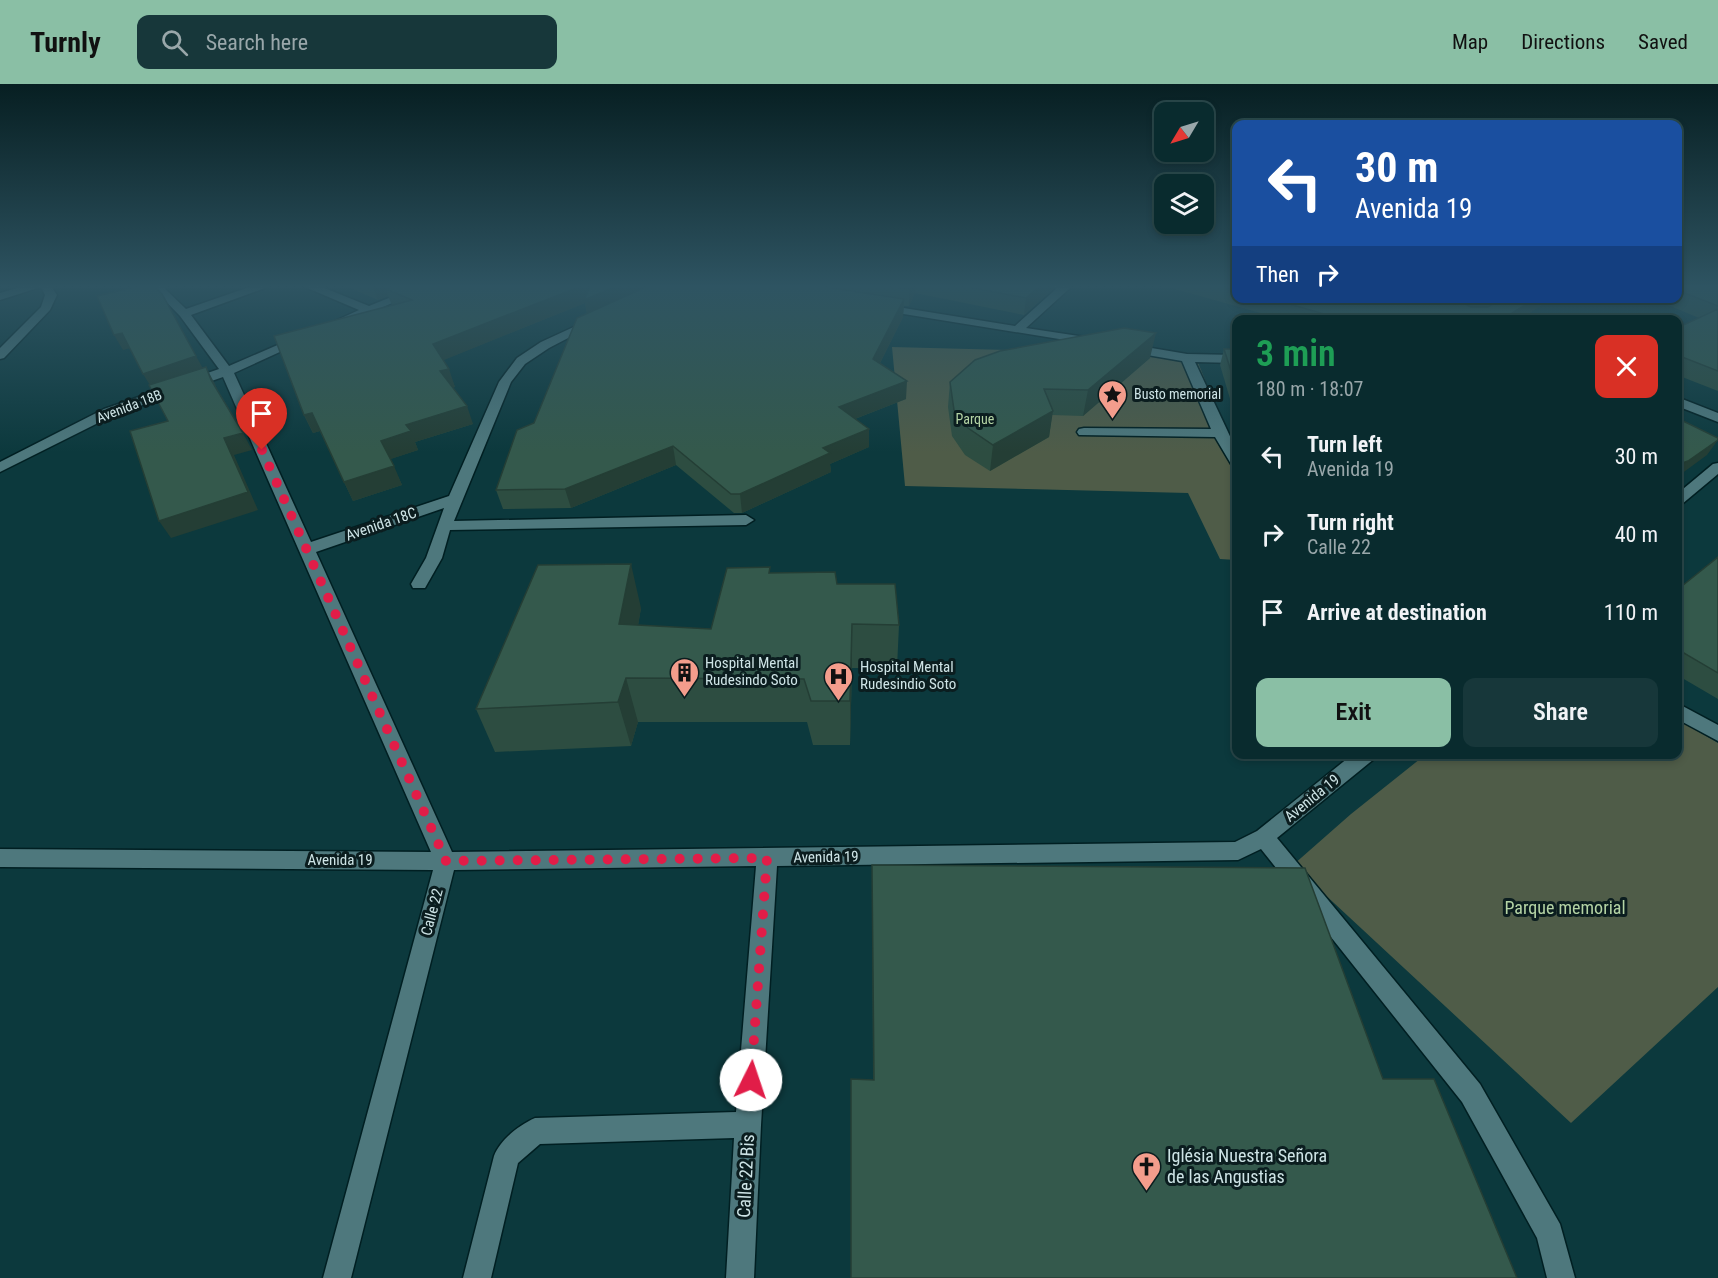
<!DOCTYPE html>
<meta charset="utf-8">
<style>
body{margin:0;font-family:"Roboto Condensed",sans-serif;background:#17373a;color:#f1f3f6;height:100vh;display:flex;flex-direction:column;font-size:22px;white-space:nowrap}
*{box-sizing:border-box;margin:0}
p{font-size:20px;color:#99a7aa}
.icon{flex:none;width:33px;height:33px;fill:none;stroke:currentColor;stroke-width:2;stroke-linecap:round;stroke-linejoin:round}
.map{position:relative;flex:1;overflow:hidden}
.sheet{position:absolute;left:1232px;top:231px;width:450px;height:444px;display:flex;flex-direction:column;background:#092b2e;border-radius:12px;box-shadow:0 3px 9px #0003,0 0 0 2px #29474a}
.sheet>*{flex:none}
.banner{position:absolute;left:1232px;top:36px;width:450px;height:183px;border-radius:12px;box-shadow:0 3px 9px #0003,0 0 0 2px #29474a;background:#1a4fa0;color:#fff;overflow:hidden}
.needle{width:39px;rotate:232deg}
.tools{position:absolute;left:1154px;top:18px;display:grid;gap:12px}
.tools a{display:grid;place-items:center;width:60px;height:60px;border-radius:12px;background:#092b2e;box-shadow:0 3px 9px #0003,0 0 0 2px #29474a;font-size:30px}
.pin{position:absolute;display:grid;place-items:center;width:51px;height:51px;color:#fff;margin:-62px -26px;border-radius:50% 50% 50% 0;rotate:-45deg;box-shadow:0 0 6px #0007}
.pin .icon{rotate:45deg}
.me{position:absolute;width:66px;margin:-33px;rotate:4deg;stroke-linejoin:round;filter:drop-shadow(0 0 4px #0008)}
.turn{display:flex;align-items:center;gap:21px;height:126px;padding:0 24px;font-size:27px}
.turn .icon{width:78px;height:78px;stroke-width:2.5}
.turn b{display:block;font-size:42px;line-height:51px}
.then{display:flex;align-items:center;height:57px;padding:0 24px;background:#0003;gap:12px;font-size:22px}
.round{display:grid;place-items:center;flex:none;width:63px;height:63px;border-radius:12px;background:#17373a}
.summary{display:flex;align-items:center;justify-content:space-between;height:102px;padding:0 24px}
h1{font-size:36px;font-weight:600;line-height:45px;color:#1e9e55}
.action{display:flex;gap:12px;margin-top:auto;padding:12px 24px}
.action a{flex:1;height:69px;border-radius:12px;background:#8abfa5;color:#111;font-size:24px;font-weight:600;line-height:69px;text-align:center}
.action a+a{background:#17373a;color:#f1f3f6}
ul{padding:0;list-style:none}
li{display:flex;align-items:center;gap:18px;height:78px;padding:0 24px}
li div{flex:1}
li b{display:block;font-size:22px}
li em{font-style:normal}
header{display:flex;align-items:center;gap:36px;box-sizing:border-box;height:84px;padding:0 30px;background:#8abfa5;color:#111}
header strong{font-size:28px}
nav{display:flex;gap:33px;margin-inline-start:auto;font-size:21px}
.search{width:420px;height:54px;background:#17373a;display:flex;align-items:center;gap:15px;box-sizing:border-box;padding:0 21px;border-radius:12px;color:#99a7aa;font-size:22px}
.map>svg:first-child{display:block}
.green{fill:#4f5c48}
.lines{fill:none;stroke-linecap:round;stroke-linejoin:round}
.minor-casing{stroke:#001f22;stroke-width:3}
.minor{fill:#4e787d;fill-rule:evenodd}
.wall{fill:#2d4d41}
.shaded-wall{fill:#243e35}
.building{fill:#34594c;stroke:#243e35;stroke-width:1.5}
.route{stroke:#e11d48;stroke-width:10;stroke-dasharray:0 18}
.labels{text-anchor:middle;stroke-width:6;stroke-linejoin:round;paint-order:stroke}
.far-poi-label{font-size:14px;fill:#cee4e6;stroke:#0b1d1f;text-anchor:start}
.far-street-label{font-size:14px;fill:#cee4e6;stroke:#0b1d1f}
.far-park-label{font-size:14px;fill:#b5d4a5;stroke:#0b1d1f}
.street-label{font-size:15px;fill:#cee4e6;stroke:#0b1d1f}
.poi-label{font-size:15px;fill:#cee4e6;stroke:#0b1d1f;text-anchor:start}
.near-park-label{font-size:18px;fill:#b5d4a5;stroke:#0b1d1f}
.near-poi-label{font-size:18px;fill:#cee4e6;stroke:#0b1d1f;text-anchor:start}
.near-street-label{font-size:18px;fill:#cee4e6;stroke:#0b1d1f}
</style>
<header>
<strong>Turnly</strong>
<div class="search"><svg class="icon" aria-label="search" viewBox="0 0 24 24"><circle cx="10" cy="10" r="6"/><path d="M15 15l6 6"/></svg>Search here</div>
<nav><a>Map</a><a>Directions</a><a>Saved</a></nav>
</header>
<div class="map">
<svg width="1718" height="1194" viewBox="0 0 1718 1194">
<rect width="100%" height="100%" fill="#0c393d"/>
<path class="green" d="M 892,263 L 1195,271 L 1236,373 L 1236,476 L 1220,475 L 1188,409 L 905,402 Z
M 1677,635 L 1718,659 L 1718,903 L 1571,1039 L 1293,781 L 1351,730 L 1425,671 L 1677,670 Z"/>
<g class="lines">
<defs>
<path id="minor" d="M 27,201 L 50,201 L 57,211 L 50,226 L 4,274 L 0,275 L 0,264 L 41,223 L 45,211 L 41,203 L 0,216 L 0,209 Z
M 150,201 L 161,201 L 186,225 L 255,201 L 269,201 L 268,203 L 191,231 L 229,282 L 296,253 L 304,253 L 306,256 L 234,289 L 311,458 L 449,412 L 499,298 L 517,274 L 541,258 L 591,235 L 595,236 L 595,240 L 549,264 L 525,280 L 511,298 L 454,437 L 746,431 L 754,436 L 746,441 L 450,446 L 442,474 L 425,504 L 413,504 L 411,500 L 426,474 L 444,424 L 316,468 L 452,768 L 1235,758 L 1257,747 L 1353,670 L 1376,670 L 1374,675 L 1277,754 L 1480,1000 L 1560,1140 L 1575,1194 L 1547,1194 L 1537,1154 L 1462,1018 L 1261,765 L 1238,776 L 777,782 L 761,1041 L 754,1194 L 726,1194 L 734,1054 L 540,1060 L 518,1079 L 491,1194 L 463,1194 L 494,1072 C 500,1056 519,1041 535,1034 L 736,1028 L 756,782 L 454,786 L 351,1194 L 323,1194 L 433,786 L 0,783 L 0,765 L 431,768 L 223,293 L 114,331 L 0,388 L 0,378 L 104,325 L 219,285 L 180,232 Z
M 304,201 L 317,201 L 369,222 L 421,201 L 434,201 L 339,242 L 333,239 L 335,237 L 359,226 L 305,203 Z
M 1051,201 L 1065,201 L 1070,204 L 1026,244 L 1092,254 L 1098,258 L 1096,261 L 879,226 L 873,223 L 879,220 L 1015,242 L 1056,205 Z
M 1128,260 L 1187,270 L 1236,271 L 1236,279 L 1195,278 L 1236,365 L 1236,381 L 1231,380 L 1215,353 L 1079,351 L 1077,348 L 1079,345 L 1084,344 L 1211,345 L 1182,277 L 1124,267 L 1122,264 Z
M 1677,313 L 1718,329 L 1718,338 L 1677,322 Z
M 1718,379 L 1718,390 L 1682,420 L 1677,421 L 1677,410 L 1713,380 Z
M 1677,619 L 1718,641 L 1718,657 L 1677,635 Z"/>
</defs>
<use href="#minor" class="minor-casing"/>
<use href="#minor" class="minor"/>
</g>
<path class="wall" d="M 343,201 L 1053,201 L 1053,205 L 1024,231 L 915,209 L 909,222 L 904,222 L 903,233 L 880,279 L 906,315 L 855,335 L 869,345 L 869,363 L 830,380 L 831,388 L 742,429 L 734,429 L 676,381 L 571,424 L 503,425 L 496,406 L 534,339 L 587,230 L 585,219 L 443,276 L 455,303 L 453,303 L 473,340 L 415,358 L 418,366 L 390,375 L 402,401 L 353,417 L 320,347 L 313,349 L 304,331 L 392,221 L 388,212 L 378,216 Z
M 1161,201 L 1236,201 L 1236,214 L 1553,214 L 1518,236 L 1285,236 Z
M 1677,201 L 1718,201 L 1718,307 L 1677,291 L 1677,244 L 1699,234 L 1651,214 L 1677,214 Z
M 1224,265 L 1236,265 L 1236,335 L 1220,281 Z
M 1150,274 L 1083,332 L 1052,331 L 1049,353 L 990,387 L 965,371 L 952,352 L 948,323 L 950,298 Z
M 1718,473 L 1718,615 L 1677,591 L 1677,506 Z
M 770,489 L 837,500 L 899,541 L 897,584 L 852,584 L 850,661 L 813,661 L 807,638 L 638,638 L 631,662 L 495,668 L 476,625 L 641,524 L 638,541 L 711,545 Z
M 872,781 L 1305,784 L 873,996 Z"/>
<path class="shaded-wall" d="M 372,201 L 416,201 L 386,205 L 388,212 L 378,216 Z
M 584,201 L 658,201 L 588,233 L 585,219 L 439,278 L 433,260 Z
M 912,201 L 916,201 L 915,209 L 909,222 L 909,205 Z
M 1041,201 L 1053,201 L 1053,205 L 1024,231 L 1026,214 Z
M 1536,214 L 1553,214 L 1518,236 L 1501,236 Z
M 904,215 L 903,233 L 873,293 L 873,275 Z
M 122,249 L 131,264 L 123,266 L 114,251 Z
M 1156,249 L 1150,274 L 1083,332 L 1088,306 Z
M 196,272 L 205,288 L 153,306 L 143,290 Z
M 206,283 L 215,300 L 220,313 L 211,296 Z
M 449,285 L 455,303 L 446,305 L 440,287 Z
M 907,297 L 906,315 L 839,341 L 839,323 Z
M 467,322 L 473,340 L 415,358 L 418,366 L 388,376 L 381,357 L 406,341 Z
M 1053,327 L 1049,353 L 990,387 L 993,361 Z
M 312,329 L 320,347 L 313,349 L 304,331 Z
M 869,345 L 869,363 L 830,380 L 831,388 L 742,429 L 740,410 L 823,364 Z
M 243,349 L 252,366 L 234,371 L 258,426 L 171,454 L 159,437 L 224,354 Z
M 1718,356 L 1707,371 L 1677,393 L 1677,381 Z
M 673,362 L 676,381 L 571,424 L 565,405 Z
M 394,382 L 402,401 L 353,417 L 344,398 Z
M 631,480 L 641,524 L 631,584 L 619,540 Z
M 852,540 L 852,584 L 850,661 L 850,617 Z
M 626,594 L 638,638 L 631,662 L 618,618 Z"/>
<path class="building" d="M 144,201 L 153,201 L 162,210 L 196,272 L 143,290 L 122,249 L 114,251 L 97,212 Z
M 396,201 L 584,201 L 433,260 L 449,285 L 440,287 L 467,322 L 406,341 L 411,347 L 381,357 L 394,382 L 344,398 L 312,329 L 304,331 L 274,252 L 412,216 L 386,205 Z
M 591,201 L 619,201 L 584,216 Z
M 650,201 L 813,201 L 904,215 L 873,275 L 907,297 L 839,323 L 869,345 L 823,364 L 830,369 L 740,410 L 731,410 L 673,362 L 565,405 L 496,406 L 517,346 L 534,339 L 577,234 Z
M 879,201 L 912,201 L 909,205 Z
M 958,201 L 1041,201 L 1026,214 Z
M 1218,201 L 1236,201 L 1236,206 Z
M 1677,201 L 1718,201 L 1718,222 L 1677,206 Z
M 1268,214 L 1453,214 L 1471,223 L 1488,223 L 1491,221 L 1478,214 L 1536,214 L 1501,236 L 1345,236 Z
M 1718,225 L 1718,287 L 1677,271 L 1677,244 Z
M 1124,244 L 1156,249 L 1088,306 L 1044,305 L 1053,327 L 993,361 L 968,344 L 954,326 L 950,298 L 975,276 L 1000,267 Z
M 1224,265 L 1236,265 L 1236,303 Z
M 206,283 L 211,296 L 243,349 L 224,354 L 248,408 L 159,437 L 130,347 L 168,337 L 149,301 Z
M 1677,334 L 1718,354 L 1718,356 L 1688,377 L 1677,381 Z
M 1718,473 L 1718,589 L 1677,565 L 1677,506 Z
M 631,480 L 619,540 L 711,545 L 727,484 L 770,483 L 769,489 L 835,488 L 837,500 L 895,500 L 899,541 L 852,540 L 850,617 L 811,617 L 804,595 L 626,594 L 618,618 L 476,625 L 538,481 Z
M 872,781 L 1305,784 L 1383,995 L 1434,995 L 1517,1194 L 851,1194 L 851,995 L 874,996 Z"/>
<linearGradient id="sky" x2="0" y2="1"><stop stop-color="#071f22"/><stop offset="0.55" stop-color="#2e5462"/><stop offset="1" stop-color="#2e5462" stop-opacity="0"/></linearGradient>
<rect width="1718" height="368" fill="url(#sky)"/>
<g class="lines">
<path class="route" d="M 262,366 L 446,777 L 767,774 L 751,996"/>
</g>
<defs>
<symbol id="sight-pin" viewBox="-11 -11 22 30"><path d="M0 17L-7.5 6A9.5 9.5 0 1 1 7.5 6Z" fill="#f49d8c" stroke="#0b1d1f"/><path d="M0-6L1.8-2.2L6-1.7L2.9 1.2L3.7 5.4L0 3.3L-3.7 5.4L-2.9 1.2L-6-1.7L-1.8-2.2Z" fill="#111"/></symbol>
<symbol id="building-pin" viewBox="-11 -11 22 30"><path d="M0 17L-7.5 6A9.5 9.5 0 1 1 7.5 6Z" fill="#f49d8c" stroke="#0b1d1f"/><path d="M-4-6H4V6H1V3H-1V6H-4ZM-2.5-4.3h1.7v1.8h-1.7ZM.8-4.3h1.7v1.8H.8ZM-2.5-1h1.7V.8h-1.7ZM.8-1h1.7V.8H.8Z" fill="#111"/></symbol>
<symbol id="hospital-pin" viewBox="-11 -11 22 30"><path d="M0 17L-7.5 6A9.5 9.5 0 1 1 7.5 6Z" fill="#f49d8c" stroke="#0b1d1f"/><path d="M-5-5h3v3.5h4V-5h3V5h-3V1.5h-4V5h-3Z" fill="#111"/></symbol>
<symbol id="church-pin" viewBox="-11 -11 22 30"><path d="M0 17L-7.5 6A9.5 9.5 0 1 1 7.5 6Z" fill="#f49d8c" stroke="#0b1d1f"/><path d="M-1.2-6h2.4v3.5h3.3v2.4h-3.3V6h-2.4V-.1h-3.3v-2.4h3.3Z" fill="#111"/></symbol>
</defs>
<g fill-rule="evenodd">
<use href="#sight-pin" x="1096" y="294" width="33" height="45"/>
<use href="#building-pin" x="668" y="572" width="33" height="45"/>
<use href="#hospital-pin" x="822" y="576" width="33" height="45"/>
<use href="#church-pin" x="1130" y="1066" width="33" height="45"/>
</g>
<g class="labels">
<g class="far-poi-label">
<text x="1134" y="315">Busto memorial</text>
</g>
<g class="far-street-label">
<text transform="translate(129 322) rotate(-21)" y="5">Avenida 18B</text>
</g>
<g class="far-park-label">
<text x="975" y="340">Parque</text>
</g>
<g class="street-label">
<text transform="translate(381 440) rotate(-19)" y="5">Avenida 18C</text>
<text transform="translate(1312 714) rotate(-39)" y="5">Avenida 19</text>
<text transform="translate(826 773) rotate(-1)" y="5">Avenida 19</text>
<text x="340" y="781">Avenida 19</text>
<text transform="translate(432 828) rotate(-75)" y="5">Calle 22</text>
</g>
<g class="poi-label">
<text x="705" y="584">Hospital Mental<tspan x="705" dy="17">Rudesindo Soto</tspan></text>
<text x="860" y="588">Hospital Mental<tspan x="860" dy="17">Rudesindio Soto</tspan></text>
</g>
<g class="near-park-label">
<text x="1565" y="830">Parque memorial</text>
</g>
<g class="near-poi-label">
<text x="1167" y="1078">Iglésia Nuestra Señora<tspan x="1167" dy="21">de las Angustias</tspan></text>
</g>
<g class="near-street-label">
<text transform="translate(746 1092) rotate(-87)" y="6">Calle 22 Bis</text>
</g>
</g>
</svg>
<div class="tools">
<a><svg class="needle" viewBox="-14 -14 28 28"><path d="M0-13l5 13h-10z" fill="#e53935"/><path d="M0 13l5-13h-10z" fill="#99a7aa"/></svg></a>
<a><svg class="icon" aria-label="layers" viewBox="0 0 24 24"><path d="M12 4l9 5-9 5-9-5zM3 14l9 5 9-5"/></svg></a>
</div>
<div class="pin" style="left:262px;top:366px;background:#d93025"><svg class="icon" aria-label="arrive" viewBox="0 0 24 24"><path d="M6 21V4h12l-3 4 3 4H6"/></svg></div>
<svg class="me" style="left:751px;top:996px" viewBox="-20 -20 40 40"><circle r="19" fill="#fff"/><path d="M0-13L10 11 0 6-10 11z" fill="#e11d48"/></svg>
<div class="banner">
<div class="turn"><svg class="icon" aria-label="left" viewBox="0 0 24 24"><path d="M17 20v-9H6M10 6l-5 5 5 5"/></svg><div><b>30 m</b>Avenida 19</div></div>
<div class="then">Then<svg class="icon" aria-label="right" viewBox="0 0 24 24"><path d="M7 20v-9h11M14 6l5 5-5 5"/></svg></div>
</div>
<section class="sheet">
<div class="summary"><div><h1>3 min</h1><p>180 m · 18:07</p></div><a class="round" style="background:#d93025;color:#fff"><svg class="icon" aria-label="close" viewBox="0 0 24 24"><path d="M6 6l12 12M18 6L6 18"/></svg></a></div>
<ul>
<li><svg class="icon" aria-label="left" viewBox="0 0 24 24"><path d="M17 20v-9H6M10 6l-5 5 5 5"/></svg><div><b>Turn left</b><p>Avenida 19</p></div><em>30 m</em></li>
<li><svg class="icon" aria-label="right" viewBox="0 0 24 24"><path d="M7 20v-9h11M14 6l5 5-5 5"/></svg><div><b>Turn right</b><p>Calle 22</p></div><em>40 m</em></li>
<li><svg class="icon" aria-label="arrive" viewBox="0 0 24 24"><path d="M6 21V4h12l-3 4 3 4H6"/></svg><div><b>Arrive at destination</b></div><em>110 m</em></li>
</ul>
<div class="action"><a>Exit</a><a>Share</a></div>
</section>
</div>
